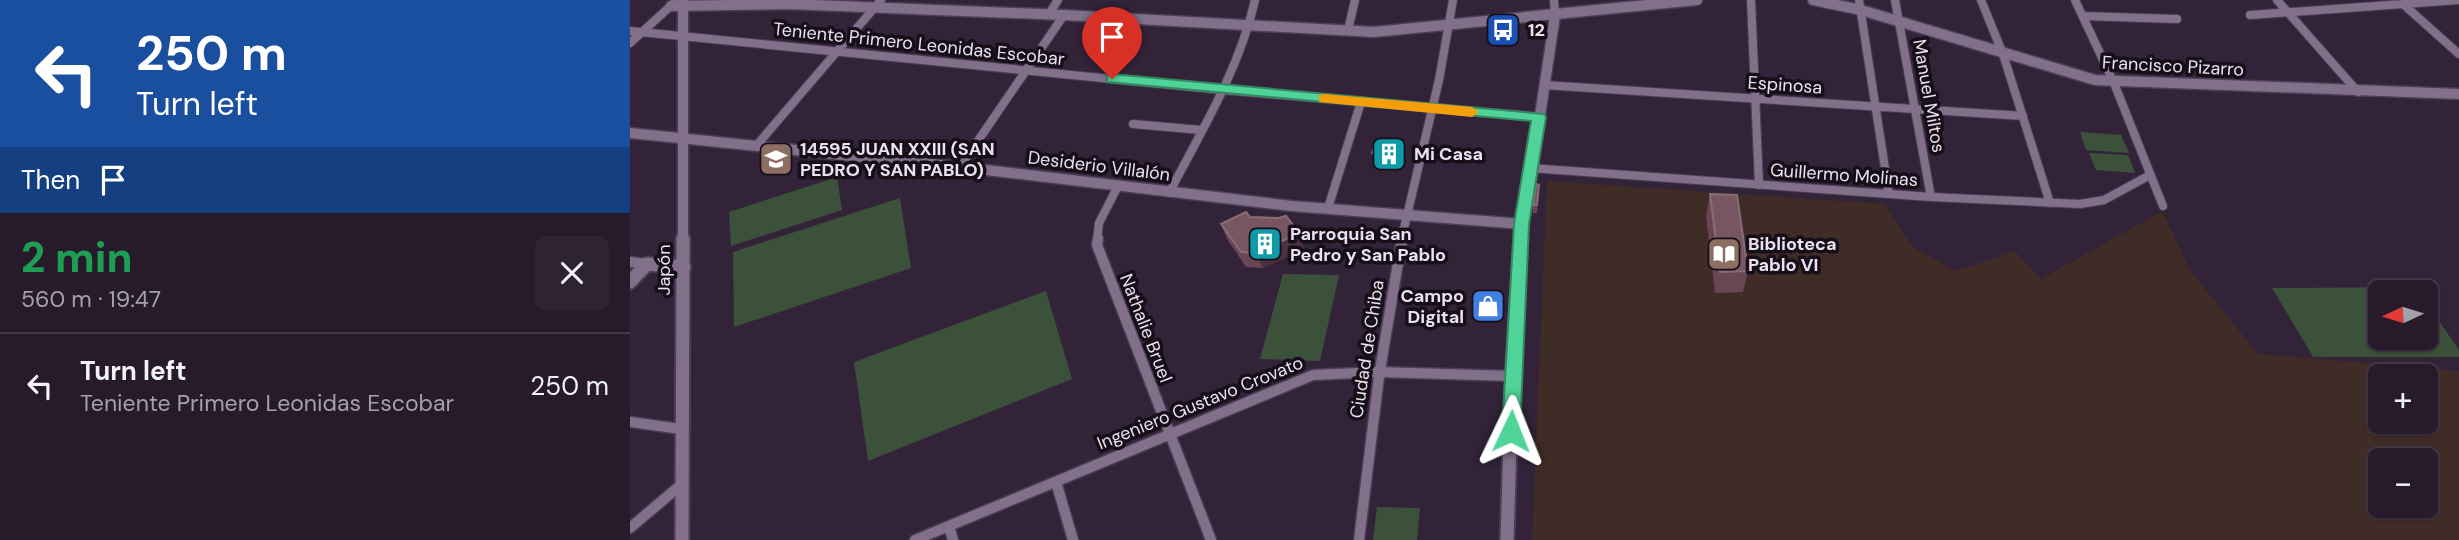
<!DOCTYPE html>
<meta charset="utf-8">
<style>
body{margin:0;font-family:"DM Sans",sans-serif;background:#2e2333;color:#f1f3f6;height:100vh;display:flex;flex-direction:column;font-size:26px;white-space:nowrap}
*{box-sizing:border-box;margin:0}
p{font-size:23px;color:#a4a1a9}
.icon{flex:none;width:38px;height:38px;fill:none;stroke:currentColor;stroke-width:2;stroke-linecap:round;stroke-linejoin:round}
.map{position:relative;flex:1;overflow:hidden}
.drawer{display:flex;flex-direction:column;background:#261a2b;width:630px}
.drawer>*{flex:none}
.hud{background:#1a4fa0;color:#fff;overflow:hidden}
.needle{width:46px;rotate:266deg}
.fabs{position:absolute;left:1738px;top:280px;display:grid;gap:14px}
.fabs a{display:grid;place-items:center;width:70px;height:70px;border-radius:10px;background:#261a2b;box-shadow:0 2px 5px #0004,0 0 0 2px #423847;font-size:35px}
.pin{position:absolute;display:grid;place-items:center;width:60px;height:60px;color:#fff;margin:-72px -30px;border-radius:50% 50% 50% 0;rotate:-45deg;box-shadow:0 0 7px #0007}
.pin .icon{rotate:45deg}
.me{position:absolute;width:77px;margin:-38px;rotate:2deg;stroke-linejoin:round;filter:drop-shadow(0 0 5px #0008)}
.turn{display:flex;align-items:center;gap:24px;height:147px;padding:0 21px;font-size:32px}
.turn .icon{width:91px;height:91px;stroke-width:2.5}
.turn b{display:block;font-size:49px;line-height:60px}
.then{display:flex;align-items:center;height:66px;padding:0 21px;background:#0003;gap:14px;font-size:26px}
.round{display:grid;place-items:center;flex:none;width:74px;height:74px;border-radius:10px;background:#2e2333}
.summary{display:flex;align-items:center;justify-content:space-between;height:119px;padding:0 21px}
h1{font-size:42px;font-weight:800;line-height:52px;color:#1e9e55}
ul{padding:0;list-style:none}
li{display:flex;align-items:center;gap:21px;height:105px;padding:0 21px;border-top:2px solid #423847}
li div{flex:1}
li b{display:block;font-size:26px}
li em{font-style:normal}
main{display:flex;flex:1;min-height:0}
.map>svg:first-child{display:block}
.education{fill:#3f2c26;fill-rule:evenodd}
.green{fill:#3c513a}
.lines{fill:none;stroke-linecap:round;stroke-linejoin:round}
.street-far1-casing{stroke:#4b3e52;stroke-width:10}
.street-casing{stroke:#4b3e52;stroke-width:13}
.secondary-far1-casing{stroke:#4b3e52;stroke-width:13}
.secondary-casing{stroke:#4b3e52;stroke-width:17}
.street-far1{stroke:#82708b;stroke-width:8}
.street{stroke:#82708b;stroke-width:10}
.secondary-far1{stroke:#82708b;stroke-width:10}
.secondary{stroke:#82708b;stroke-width:13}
.wall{fill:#694651}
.shaded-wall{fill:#4d3140}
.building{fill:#775662;stroke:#896c78;stroke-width:2}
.route{fill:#50d398;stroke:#348963;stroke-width:2}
.slow{fill:#f59e0b}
.labels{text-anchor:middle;stroke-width:7;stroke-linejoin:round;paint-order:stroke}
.poi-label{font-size:18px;font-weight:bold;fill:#ebe1f0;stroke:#160f19;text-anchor:start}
.street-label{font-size:18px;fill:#ebe1f0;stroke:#160f19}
</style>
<main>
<section class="drawer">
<div class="hud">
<div class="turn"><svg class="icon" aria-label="left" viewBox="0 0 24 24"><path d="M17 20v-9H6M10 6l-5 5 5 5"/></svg><div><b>250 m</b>Turn left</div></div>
<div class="then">Then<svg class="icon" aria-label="arrive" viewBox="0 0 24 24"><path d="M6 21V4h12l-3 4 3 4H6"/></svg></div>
</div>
<div class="summary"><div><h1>2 min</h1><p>560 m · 19:47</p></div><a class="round"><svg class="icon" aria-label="close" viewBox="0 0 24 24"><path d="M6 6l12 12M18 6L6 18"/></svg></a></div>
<ul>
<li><svg class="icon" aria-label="left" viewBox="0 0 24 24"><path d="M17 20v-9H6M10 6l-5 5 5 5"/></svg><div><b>Turn left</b><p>Teniente Primero Leonidas Escobar</p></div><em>250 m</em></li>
</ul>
</section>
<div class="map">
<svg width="1829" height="540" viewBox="0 0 1829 540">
<rect width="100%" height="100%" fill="#322339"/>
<path class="education" d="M 917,181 L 1255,204 L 1282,247 L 1326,271 L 1385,251 L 1411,279 L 1532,211 L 1560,270 L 1628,354 L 1829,371 L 1829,540 L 902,540 ZM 1750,376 L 1796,376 L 1796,422 L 1750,422 ZM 1750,460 L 1796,460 L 1796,506 L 1750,506 Z"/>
<path class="green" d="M 1450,132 L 1491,135 L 1499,153 L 1456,150 Z
M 1459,153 L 1498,155 L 1505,173 L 1466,170 Z
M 207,177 L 212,210 L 101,246 L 99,212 Z
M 270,198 L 281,268 L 104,327 L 103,252 Z
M 653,274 L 709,275 L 690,361 L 630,359 Z
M 1785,287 L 1789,292 L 1750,292 L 1750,338 L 1796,338 L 1796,302 L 1829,350 L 1829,357 L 1683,357 L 1642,288 Z
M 416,291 L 442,379 L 238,461 L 224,362 Z
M 747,507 L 790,508 L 787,540 L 743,540 Z"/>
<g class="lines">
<defs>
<path id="street-far1" d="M 924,0 L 925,16
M 1121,0 L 1129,185
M 1229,0 L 1259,194
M 1265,0 L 1301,197
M 1351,0 L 1373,54 L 1420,203
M 1445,0 L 1484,83 L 1533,206
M 1647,0 L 1728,92
M 1773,4 L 1829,54
M 419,14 L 428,0
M 1620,15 L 1829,0
M 1453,16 L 1547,19
M 718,30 L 725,0
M 0,31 L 593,90 L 909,117
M 0,43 L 44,3
M 914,85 L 1393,116
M 503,124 L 571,130
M 126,146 L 251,0
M 330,167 L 434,15
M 900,168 L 1301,197 L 1450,204 L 1474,200 L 1520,175
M 539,193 C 572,130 609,70 625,0
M 698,208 L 731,102
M 467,241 L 469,223 L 488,186
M 771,241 L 809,80 L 823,0"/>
<path id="street" d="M 468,239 L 467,245 L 581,540
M 0,262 L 17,264
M 0,422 L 51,429
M 426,482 L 443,540
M 319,526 L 323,540
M 0,528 L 52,484
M 285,540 L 683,375 L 749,372 L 882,376
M 729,540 L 749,376 L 772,239"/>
<path id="secondary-far1" d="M 1183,0 L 1231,10 L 1465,80 L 1829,94
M 41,6 L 159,4 L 434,15 L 744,32 L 1067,0
M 0,133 L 330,167 L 662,206 L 892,224
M 53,241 L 53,0
M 891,241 L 925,16"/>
<path id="secondary" d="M 0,282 L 17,264 L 54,267
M 52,540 L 53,239
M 877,540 L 882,376 L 891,239"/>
</defs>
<use href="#street-far1" class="street-far1-casing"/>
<use href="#street" class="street-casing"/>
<use href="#secondary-far1" class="secondary-far1-casing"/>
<use href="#secondary" class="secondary-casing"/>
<use href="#street-far1" class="street-far1"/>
<use href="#street" class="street"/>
<use href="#secondary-far1" class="secondary-far1"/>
<use href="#secondary" class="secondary"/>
</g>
<path class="wall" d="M 775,151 L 771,161 L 743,157 L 742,153 Z
M 909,193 L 907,213 L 903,213 L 903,205 Z
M 1080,194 L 1118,271 L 1113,292 L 1085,293 L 1076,216 Z
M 591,224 L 674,249 L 632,268 L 616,267 L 597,239 Z"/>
<path class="shaded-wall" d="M 774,147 L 775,151 L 771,161 L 770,157 Z
M 669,233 L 674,249 L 632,268 L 627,253 Z"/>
<path class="building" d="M 746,143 L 774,147 L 770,157 L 742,153 Z
M 906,184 L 909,185 L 907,205 L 903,205 Z
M 1080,194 L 1107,195 L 1118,271 L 1090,272 Z
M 616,212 L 620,217 L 648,218 L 656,216 L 669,233 L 627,253 L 611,252 L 591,224 Z"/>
<path class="route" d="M 482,74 L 914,114 L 916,117 L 899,224 L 890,431 L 887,436 L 881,439 L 874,436 L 872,431 L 884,224 L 901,121 L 477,82 L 477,76 Z"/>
<path class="slow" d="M 694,94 L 842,107 L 849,112 L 842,117 L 689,102 L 689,95 Z"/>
<defs>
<symbol id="bus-square" viewBox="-11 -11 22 22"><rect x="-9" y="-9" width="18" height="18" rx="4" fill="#1a4fb4" stroke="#160f19"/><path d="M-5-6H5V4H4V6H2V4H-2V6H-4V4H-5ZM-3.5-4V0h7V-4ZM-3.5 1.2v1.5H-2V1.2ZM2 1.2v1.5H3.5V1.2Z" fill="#fff"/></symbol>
<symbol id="building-square" viewBox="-11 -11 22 22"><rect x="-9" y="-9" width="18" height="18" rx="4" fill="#0f9aa8" stroke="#160f19"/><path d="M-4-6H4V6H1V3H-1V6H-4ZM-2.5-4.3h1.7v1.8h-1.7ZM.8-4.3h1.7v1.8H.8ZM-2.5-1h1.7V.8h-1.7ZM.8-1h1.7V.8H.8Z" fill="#fff"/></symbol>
<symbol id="school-square" viewBox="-11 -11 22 22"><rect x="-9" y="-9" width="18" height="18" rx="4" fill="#8d6e63" stroke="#160f19"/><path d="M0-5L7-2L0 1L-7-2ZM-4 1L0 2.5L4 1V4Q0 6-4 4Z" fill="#fff"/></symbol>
<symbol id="library-square" viewBox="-11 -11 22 22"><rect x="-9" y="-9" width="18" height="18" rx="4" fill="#8d6e63" stroke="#160f19"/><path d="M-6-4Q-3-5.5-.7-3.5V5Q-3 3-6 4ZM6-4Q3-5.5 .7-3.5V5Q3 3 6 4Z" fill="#fff"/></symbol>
<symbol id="shop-square" viewBox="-11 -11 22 22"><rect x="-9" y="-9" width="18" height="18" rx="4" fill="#3f7fe0" stroke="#160f19"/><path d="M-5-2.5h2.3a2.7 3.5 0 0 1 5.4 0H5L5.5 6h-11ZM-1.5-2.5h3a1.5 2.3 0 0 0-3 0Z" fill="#fff"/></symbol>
</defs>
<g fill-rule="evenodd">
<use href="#bus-square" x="854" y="11" width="38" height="38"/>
<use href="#building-square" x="740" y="135" width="38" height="38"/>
<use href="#school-square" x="127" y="140" width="38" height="38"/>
<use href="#building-square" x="616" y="225" width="38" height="38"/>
<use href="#library-square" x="1075" y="235" width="38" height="38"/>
<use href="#shop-square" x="839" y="287" width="38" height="38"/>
</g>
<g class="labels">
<g class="poi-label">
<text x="898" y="36">12</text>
<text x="170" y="155">14595 JUAN XXIII (SAN<tspan x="170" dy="21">PEDRO Y SAN PABLO)</tspan></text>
<text x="784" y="160">Mi Casa</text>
<text x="660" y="240">Parroquia San<tspan x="660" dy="21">Pedro y San Pablo</tspan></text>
<text x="1118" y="250">Biblioteca<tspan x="1118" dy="21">Pablo VI</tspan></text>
<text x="834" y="302" text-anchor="end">Campo<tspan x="834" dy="21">Digital</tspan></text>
</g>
<g class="street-label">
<text transform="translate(289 44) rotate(6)" y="6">Teniente Primero Leonidas Escobar</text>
<text transform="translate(1543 66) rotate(3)" y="6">Francisco Pizarro</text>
<text transform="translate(1155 85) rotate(4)" y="6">Espinosa</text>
<text transform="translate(1299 96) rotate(80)" y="6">Manuel Miltos</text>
<text transform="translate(469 166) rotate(7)" y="6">Desiderio Villalón</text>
<text transform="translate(1214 175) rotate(4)" y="6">Guillermo Molinas</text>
<text transform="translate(34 270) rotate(-90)" y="6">Japón</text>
<text transform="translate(516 328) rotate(69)" y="6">Nathalie Bruel</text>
<text transform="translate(737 349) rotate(-81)" y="6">Ciudad de Chiba</text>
<text transform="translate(570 403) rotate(-22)" y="6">Ingeniero Gustavo Crovato</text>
</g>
</g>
</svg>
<div class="fabs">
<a><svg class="needle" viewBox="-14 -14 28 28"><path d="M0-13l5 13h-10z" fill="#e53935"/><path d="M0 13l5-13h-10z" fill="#a4a1a9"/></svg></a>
<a>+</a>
<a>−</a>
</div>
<div class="pin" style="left:482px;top:79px;background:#d93025"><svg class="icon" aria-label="arrive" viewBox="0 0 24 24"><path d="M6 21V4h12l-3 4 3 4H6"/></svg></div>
<svg class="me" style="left:881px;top:431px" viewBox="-20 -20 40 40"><path d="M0-17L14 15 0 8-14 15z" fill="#50d398" stroke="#fff" stroke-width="4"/></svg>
</div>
</main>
